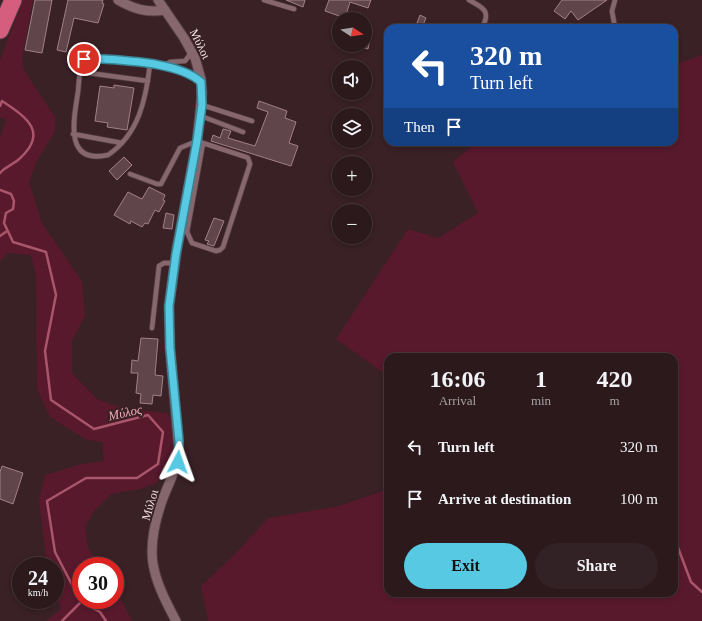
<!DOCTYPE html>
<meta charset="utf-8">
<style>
body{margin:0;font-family:Georgia,serif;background:#332225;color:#f1f3f6;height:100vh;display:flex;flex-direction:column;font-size:15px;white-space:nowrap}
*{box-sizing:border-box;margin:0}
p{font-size:13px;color:#a6a0a3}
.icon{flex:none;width:22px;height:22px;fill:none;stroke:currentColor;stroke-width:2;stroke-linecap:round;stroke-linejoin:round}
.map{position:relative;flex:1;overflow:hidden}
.panel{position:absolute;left:384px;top:353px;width:294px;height:244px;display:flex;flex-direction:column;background:#2b191c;border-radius:12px;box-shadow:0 2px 6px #0003,0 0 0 1px #47383b}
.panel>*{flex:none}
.banner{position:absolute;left:384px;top:24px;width:294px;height:122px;border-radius:12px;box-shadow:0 2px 6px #0003,0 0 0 1px #47383b;background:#1a4fa0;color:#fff;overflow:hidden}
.needle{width:26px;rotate:102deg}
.buttons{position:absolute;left:332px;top:12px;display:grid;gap:8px}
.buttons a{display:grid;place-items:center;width:40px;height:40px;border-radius:50%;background:#2b191c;box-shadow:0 2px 6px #0003,0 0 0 1px #47383b;font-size:20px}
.speed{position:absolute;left:12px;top:557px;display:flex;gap:8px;font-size:20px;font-weight:700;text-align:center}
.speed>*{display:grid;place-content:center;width:52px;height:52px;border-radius:50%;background:#2b191c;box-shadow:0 2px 6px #0003,0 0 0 1px #47383b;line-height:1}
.speed small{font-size:10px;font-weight:400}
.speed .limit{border:6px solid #d22;background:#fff;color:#111}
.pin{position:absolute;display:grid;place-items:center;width:34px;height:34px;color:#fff;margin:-17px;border:2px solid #fff;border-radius:50%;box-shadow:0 1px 4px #0007}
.me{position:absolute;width:44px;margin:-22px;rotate:4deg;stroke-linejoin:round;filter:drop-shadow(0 0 3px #0008)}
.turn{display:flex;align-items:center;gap:14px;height:84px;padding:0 20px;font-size:18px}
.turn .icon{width:52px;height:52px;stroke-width:2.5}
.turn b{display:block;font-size:28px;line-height:34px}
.then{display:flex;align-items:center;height:38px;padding:0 20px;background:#0003;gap:8px;font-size:15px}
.eta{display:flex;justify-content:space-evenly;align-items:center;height:68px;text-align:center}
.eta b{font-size:24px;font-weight:800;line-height:28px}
.cta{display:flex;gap:8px;margin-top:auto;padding:8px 20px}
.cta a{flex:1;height:46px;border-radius:24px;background:#57c9e2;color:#111;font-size:16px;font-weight:800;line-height:46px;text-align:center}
.cta a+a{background:#332225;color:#f1f3f6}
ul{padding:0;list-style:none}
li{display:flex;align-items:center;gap:12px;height:52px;padding:0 20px}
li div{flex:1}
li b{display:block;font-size:15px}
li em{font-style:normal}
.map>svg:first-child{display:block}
.green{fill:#58192d}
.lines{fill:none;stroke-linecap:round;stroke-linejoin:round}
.stream{stroke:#a9556b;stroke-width:2.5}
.building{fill:#60454a;stroke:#a18187}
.lane-casing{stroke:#533d43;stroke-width:6}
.street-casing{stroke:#533d43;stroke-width:11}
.highway-casing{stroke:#533d43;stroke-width:19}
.lane{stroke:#85676d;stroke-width:4.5}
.street{stroke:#85676d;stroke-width:9}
.highway{stroke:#d55e7f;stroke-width:17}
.route-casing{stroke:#398393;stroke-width:10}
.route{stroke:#57c9e2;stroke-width:7}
.labels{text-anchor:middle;stroke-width:4;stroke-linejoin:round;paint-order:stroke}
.street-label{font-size:12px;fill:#f4e2e6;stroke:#392126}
.water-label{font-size:13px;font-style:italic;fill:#f4adbc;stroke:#392126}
</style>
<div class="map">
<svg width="702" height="621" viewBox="0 0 702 621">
<rect width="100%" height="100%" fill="#392126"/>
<path class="green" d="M 23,0 L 33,0 L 22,58 L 24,70 L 55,117 L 55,131 L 36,163 L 29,182 L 42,223 L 82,281 L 85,316 L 72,341 L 72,373 L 97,399 L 121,408 L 167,413 C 178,428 175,452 173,470 L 154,484 L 140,489 L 111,494 L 95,510 L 85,526 L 88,548 L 99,566 L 81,566 L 81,600 L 115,600 L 115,588 L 132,621 L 46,621 L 61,609 L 55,592 L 55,566 L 47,566 L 39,500 L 45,475 L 82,464 L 104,461 L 102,442 L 85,439 L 50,417 L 37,389 L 36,276 L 31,255 L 8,253 L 0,261 L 0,138 L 6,120 L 0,117 L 0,60 Z
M 702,55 L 702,621 L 208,621 L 201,586 L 238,551 L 268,518 L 340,506 L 388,489 L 388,593 L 674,593 L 674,357 L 388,357 L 388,376 L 336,339 L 408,229 L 438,238 L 478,213 L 453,162 L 477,142 L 674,142 L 674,65 Z"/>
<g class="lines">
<path class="stream" d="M 0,106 L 2,101 C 28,118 49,133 18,160 C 12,165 5,167 0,173
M 0,190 L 11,194 L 14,201 L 13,209 L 6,213 L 4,223 L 13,242 L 46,252 L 56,295 L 45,351 L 51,400 L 94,429 L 148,415 L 163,432 L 158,464 L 137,478 L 86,478 L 47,501 L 55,552 L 81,602 L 100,612 L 106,621
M 0,236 L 7,231
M 674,537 L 691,582 L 702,592
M 62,621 L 81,602"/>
</g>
<path class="building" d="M 35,0 L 52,0 L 42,53 L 25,50 Z
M 68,0 L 103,0 L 102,3 L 104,4 L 98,23 L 74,18 L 66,52 L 57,50 Z
M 286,0 L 305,0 L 303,7 Z
M 329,0 L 371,0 L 368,8 L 350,2 L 345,18 L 325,11 Z
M 562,0 L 607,0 L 578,20 L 571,11 L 565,19 L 554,11 Z
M 420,15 L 426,18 L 423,25 L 417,23 Z
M 365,28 L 372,29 L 368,49 L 365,48 Z
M 114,85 L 134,88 L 127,130 L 107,127 L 108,123 L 95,121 L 100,86 L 114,88 Z
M 259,101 L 287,111 L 285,118 L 296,122 L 289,143 L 298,146 L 291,166 L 211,141 L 213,135 L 220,138 L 223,129 L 231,131 L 228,138 L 255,146 L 268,112 L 257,108 Z
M 124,157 L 132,165 L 117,180 L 109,171 Z
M 149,187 L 165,195 L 163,200 L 165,201 L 159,212 L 155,210 L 148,224 L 145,223 L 142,227 L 131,221 L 130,224 L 114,215 L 128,192 L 142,199 Z
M 166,213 L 174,215 L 172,229 L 163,228 Z
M 214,218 L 224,221 L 214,246 L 207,244 L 209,241 L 205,240 Z
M 141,338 L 158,339 L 155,375 L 163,376 L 161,396 L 153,395 L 152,404 L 140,403 L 141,394 L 136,393 L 138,373 L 131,373 L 132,360 L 138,361 Z
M 2,466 L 23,473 L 13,504 L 0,499 L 0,472 Z"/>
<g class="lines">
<defs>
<path id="lane" d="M 264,0 L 294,9
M 469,0 C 484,8 491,11 482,28
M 615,0 L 612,11 L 615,28
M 150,64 C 146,99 139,134 108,155 C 63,165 74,118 78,92 C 79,83 79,67 84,59 L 90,58 C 121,61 177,61 200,81
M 165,65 L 170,62 L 185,61 L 192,52
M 81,72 L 148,81
M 202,105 L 252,121
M 201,116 L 243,132
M 73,134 L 122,143
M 130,174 L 157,184 L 161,184 L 180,148 L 197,141 L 203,143 L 246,157 L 248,158 L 250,164 L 223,247 L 220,250 L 216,251 L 192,243 L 187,232 L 203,143
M 152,328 L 159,266 L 164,263 L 174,263"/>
<path id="street" d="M 118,0 C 134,9 146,13 165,10
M 158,0 L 184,38 L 195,58 L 201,79 L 202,93 L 197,141 L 177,248 L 169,306 L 170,348 L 179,451 C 177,470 168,484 162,501 C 144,553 151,574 176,621"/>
<path id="highway" d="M 0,30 L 13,0"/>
</defs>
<use href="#lane" class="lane-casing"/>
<use href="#street" class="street-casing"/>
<use href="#highway" class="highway-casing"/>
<use href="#lane" class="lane"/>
<use href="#street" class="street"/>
<use href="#highway" class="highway"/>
</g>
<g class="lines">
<defs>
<path id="route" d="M 84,59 L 90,58 C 122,61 177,61 201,82 L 202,105 L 197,141 L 176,254 L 169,306 L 170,348 L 179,441 L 178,462"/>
</defs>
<use href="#route" class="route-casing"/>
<use href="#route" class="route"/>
</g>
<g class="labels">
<g class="street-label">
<text transform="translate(200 44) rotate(64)" y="4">Μύλοι</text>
<text transform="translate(150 505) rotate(-73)" y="4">Μύλοι</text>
</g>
<g class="water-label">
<text transform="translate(125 412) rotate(-12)" y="5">Μύλος</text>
</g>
</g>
</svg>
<div class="buttons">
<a><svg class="needle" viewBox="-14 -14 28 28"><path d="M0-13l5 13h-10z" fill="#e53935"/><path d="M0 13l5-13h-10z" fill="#a6a0a3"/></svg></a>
<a><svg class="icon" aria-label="sound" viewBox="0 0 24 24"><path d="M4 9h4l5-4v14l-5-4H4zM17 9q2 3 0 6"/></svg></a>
<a><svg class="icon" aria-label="layers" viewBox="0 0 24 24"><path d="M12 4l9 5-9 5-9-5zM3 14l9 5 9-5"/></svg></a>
<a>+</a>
<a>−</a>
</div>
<div class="speed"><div>24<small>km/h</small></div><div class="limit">30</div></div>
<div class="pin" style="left:84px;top:59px;background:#d93025"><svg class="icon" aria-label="arrive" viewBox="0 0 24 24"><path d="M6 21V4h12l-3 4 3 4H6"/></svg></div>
<svg class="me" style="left:178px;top:462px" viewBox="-20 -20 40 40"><path d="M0-17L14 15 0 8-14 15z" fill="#57c9e2" stroke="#fff" stroke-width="4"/></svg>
<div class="banner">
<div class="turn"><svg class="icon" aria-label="left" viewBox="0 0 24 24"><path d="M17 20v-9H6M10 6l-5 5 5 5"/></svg><div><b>320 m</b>Turn left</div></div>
<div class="then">Then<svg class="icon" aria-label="arrive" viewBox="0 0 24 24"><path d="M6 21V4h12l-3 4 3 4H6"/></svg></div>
</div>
<section class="panel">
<div class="eta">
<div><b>16:06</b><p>Arrival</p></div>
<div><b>1</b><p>min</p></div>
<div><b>420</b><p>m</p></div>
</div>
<ul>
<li><svg class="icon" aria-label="left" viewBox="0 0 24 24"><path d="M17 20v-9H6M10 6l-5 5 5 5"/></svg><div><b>Turn left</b></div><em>320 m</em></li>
<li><svg class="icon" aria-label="arrive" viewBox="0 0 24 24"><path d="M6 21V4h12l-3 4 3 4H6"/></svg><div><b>Arrive at destination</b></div><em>100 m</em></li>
</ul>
<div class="cta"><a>Exit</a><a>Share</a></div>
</section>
</div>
